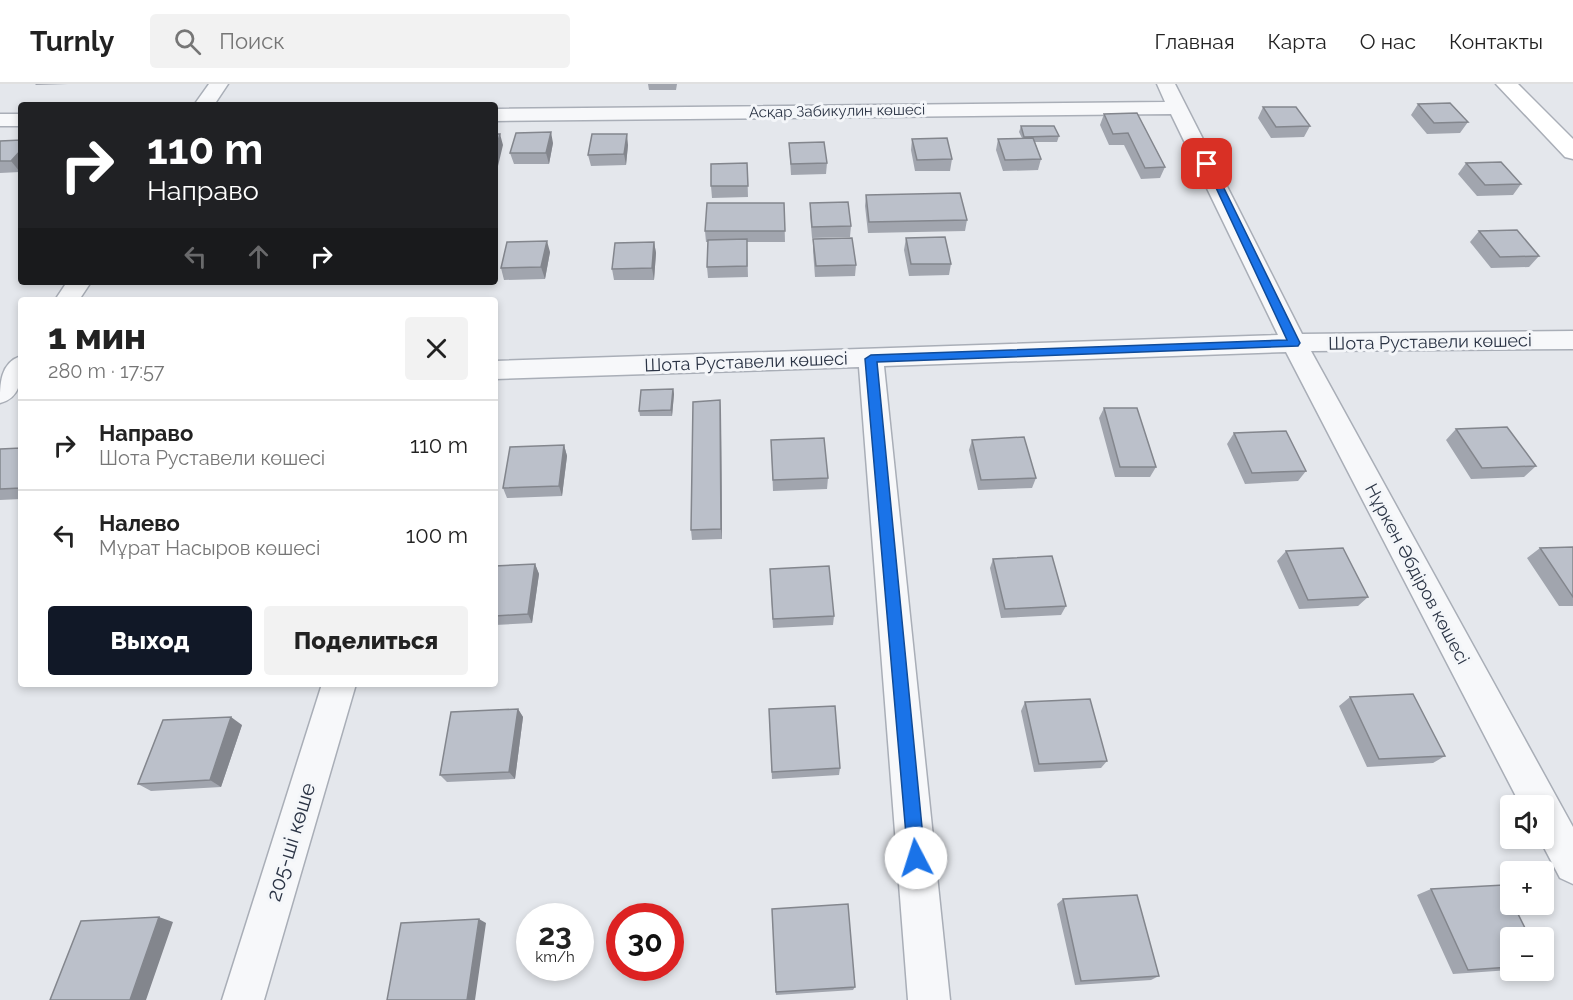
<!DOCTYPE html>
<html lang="ru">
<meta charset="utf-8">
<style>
body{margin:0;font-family:Raleway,sans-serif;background:#f2f2f2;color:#222;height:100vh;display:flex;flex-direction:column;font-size:22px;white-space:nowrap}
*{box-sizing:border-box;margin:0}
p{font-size:20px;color:#767676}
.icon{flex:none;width:33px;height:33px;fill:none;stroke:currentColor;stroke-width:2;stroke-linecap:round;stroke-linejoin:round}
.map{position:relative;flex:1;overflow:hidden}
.details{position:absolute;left:18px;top:213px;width:480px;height:390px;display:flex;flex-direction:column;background:#fff;border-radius:6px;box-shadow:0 3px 9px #0003}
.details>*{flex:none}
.guide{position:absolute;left:18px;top:18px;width:480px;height:183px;border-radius:6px;box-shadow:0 3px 9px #0003;background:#202124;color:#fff;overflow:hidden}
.tools{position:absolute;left:1500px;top:711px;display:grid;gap:12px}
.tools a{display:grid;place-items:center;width:54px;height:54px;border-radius:6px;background:#fff;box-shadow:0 3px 9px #0003;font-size:30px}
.speed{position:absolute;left:516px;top:819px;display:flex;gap:12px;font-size:30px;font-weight:700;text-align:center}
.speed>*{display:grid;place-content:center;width:78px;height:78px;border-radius:50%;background:#fff;box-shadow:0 3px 9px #0003;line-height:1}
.speed small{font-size:15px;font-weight:400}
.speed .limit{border:9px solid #d22;background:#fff;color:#111}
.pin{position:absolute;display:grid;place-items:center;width:51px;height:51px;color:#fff;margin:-26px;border-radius:12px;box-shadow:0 3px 9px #0006}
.me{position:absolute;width:66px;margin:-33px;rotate:355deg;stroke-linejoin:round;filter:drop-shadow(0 0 4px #0008)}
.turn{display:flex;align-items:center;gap:21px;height:126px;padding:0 30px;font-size:27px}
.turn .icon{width:78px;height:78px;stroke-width:2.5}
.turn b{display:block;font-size:42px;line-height:51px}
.lanes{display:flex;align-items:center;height:57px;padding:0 30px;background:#0003;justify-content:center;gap:30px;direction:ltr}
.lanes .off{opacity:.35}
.round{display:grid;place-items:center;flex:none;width:63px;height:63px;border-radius:6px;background:#f2f2f2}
.summary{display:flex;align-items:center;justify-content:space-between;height:102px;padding:0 30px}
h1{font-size:36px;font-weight:800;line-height:45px}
.button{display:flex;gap:12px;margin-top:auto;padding:12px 30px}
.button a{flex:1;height:69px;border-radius:6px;background:#111827;color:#fff;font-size:24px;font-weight:800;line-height:69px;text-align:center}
.button a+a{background:#f2f2f2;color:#222}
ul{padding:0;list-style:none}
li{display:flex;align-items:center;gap:18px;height:90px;padding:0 30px;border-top:2px solid #e0e0e0}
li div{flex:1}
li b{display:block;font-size:22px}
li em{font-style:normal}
header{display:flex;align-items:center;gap:36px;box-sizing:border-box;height:84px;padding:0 30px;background:#fff;border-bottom:2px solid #e0e0e0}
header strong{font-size:28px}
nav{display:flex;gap:33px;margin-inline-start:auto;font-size:21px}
.search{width:420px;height:54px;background:#f2f2f2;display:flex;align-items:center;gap:15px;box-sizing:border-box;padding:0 21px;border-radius:6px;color:#767676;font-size:22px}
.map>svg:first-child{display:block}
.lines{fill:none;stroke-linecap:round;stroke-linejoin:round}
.street-casing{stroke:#a9aeb7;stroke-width:3}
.secondary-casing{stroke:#a9aeb7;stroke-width:3}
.street{fill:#f7f8fa;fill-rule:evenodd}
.secondary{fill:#fff;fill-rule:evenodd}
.wall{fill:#a1a5ae}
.shaded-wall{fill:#83868d}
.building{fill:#bbc0ca;stroke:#83868d;stroke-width:1.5}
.route{fill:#1a73e8;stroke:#114b97;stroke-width:1.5}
.labels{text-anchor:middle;stroke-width:6;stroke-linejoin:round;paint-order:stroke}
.far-street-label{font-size:15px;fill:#2b3445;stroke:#f4f6f9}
.street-label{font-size:18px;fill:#2b3445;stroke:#f4f6f9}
.near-street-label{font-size:21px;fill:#2b3445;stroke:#f4f6f9}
</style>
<header>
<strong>Turnly</strong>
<div class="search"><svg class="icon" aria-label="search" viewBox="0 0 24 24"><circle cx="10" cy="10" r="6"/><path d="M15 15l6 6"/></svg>Поиск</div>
<nav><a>Главная</a><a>Карта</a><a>О нас</a><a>Контакты</a></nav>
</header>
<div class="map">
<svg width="1573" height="916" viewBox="0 0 1573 916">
<rect width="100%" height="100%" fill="#e4e7ec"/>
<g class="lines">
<defs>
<path id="street" d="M 209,0 L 228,0 L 214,21 L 194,21 Z
M 1157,0 L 1175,0 L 1302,250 L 1573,247 L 1573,265 L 1311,267 L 1573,743 L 1573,800 L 1560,794 L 1539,754 L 1544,754 L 1544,722 L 1521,722 L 1286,268 L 884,282 L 950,916 L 908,916 L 859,283 L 495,295 L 495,277 L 1278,251 L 1171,30 L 495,37 L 495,25 L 1165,18 Z
M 0,30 L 21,30 L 21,42 L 0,42 Z
M 67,198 L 91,198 L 79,216 L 55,216 Z
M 21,272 C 21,292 23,313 0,319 C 0,300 0,279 21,272 Z
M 322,600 L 356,600 L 264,916 L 222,916 Z"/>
<path id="secondary" d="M 1496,0 L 1518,0 L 1573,55 L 1573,75 L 1565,73 Z"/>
</defs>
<use href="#street" class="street-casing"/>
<use href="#secondary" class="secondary-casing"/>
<use href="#street" class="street"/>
<use href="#secondary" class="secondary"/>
</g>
<path class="wall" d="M 35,0 L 68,0 L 36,1 Z
M 648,0 L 677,0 L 676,6 L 649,6 Z
M 1418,20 L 1468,38 L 1460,49 L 1427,50 L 1411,31 Z
M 1263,23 L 1310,42 L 1304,53 L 1271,54 L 1258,34 Z
M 1137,29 L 1165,83 L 1160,94 L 1141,95 L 1124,61 L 1109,61 L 1100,41 L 1104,30 Z
M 1021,42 L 1059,52 L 1057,58 L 1035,58 L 1041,75 L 1038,86 L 1003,87 L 996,66 L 998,55 L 1022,54 L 1019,48 Z
M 912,55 L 952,75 L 950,87 L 915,87 L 911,66 Z
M 21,56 L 21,87 L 20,88 L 0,89 L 0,57 Z
M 553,59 L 549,80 L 514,80 L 510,69 Z
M 789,59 L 827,79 L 826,90 L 791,91 Z
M 628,61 L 626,81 L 591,82 L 588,71 Z
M 747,79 L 748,113 L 712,114 L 711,102 Z
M 1466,79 L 1521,100 L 1513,111 L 1477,112 L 1458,90 Z
M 866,111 L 967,136 L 965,147 L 868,149 L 865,122 Z
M 784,119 L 785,158 L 747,158 L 748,193 L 708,194 L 707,183 L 708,158 L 706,158 L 705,147 Z
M 810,119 L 851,142 L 850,153 L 812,154 L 810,130 Z
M 1479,147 L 1539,172 L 1529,183 L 1491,184 L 1470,158 Z
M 906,154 L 951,180 L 949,191 L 909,192 L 904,166 Z
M 813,155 L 856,181 L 855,192 L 815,193 L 813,167 Z
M 654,158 L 656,169 L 654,196 L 614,196 L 612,185 Z
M 550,168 L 545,195 L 504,196 L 501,184 Z
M 362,198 L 395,198 L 362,199 Z
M 673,305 L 674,310 L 672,332 L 640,332 L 639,327 Z
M 1104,324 L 1156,383 L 1150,393 L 1115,393 L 1099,334 Z
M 721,327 L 722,455 L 692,456 L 691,446 Z
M 1456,345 L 1536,382 L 1524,393 L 1471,395 L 1446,356 Z
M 1234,349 L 1306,387 L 1298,397 L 1245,400 L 1227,360 Z
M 771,356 L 828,394 L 827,405 L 773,407 Z
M 972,356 L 1036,394 L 1032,404 L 978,406 L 969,366 Z
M 564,361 L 567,372 L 562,412 L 507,414 L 503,404 Z
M 21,364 L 21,415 L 0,416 L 0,365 Z
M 1573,463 L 1573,522 L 1559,522 L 1527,474 L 1540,464 Z
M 1286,467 L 1368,513 L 1358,522 L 1299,525 L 1277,477 Z
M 993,475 L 1066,522 L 1061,531 L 1001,534 L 990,484 Z
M 535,480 L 539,490 L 532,539 L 495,541 L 495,482 Z
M 770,485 L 834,532 L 833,541 L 773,544 Z
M 1350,613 L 1445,672 L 1433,679 L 1367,683 L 1339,622 Z
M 1025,618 L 1107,677 L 1101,684 L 1034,688 L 1021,627 Z
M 518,625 L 523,633 L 515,695 L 447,698 L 440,691 Z
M 769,625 L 840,684 L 839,691 L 772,695 Z
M 242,641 L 221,703 L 151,707 L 138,700 Z
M 1431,805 L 1510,854 L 1510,886 L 1453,890 L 1417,811 Z
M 1063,815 L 1159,892 L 1151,896 L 1075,901 L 1057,820 Z
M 772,825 L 855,903 L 853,906 L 776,911 Z"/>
<path class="shaded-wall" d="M 551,48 L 553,59 L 549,80 L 546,69 Z
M 500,50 L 503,61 L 498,82 L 495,73 L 495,68 Z
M 627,50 L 628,61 L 626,81 L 624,70 Z
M 21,66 L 21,87 L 20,88 L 11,77 Z
M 547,157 L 550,168 L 545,195 L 541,183 Z
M 654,158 L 656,169 L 654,196 L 652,184 Z
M 673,305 L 674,310 L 672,332 L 671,326 Z
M 720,316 L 721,327 L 722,455 L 721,445 Z
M 564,361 L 567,372 L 562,412 L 559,402 Z
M 535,480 L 539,490 L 532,539 L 528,530 Z
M 518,625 L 523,633 L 515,695 L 509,688 Z
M 231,633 L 242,641 L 221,703 L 210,696 Z
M 159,833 L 173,838 L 146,916 L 130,916 Z
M 479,835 L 486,839 L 475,916 L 467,916 Z"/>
<path class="building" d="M 1450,19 L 1468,38 L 1434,39 L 1418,20 Z
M 1263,23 L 1296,23 L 1310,42 L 1276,43 Z
M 1137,29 L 1165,83 L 1145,84 L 1128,49 L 1113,50 L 1104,30 Z
M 1021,42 L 1054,42 L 1059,52 L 1024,53 Z
M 551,48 L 546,69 L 510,69 L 516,49 Z
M 495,50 L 500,50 L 495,68 Z
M 592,50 L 627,50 L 624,70 L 588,71 Z
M 947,54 L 952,75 L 917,76 L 912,55 Z
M 1033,54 L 1041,75 L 1005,76 L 998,55 Z
M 21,56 L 21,66 L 11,77 L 0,77 L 0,57 Z
M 824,58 L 827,79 L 791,80 L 789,59 Z
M 1501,78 L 1521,100 L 1485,101 L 1466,79 Z
M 747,79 L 748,102 L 711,102 L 711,80 Z
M 960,109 L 967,136 L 869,138 L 866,111 Z
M 848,118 L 851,142 L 812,143 L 810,119 Z
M 707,119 L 784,119 L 785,147 L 705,147 Z
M 1517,146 L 1539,172 L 1500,173 L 1479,147 Z
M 945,153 L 951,180 L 911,180 L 906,154 Z
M 852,154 L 856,181 L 816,182 L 813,155 Z
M 747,155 L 747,182 L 707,183 L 708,156 Z
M 547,157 L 541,183 L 501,184 L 507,158 Z
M 654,158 L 652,184 L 612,185 L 615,159 Z
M 673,305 L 671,326 L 639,327 L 641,306 Z
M 720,316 L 721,445 L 691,446 L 693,318 Z
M 1104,324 L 1137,324 L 1156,383 L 1120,383 Z
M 1507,343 L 1536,382 L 1482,384 L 1456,345 Z
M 1286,347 L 1306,387 L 1252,389 L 1234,349 Z
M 1024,353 L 1036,394 L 981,396 L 972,356 Z
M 824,354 L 828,394 L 773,396 L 771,356 Z
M 564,361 L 559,402 L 503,404 L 510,363 Z
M 21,364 L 21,404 L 0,405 L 0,365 Z
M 1573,463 L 1573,513 L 1540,464 Z
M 1343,464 L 1368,513 L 1308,516 L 1286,467 Z
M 1052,472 L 1066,522 L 1005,525 L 993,475 Z
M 535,480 L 528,530 L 495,532 L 495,482 Z
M 829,482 L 834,532 L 773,535 L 770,485 Z
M 1413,610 L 1445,672 L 1379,675 L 1350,613 Z
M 1090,615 L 1107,677 L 1039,680 L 1025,618 Z
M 835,622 L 840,684 L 772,688 L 769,625 Z
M 518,625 L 509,688 L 440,691 L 451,628 Z
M 231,633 L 210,696 L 138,700 L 163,636 Z
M 1504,801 L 1510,815 L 1510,820 L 1513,820 L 1530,854 L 1510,854 L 1510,883 L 1468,886 L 1431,805 Z
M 1137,811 L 1159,892 L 1081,897 L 1063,815 Z
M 848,820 L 855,903 L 776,908 L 772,825 Z
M 159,833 L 130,916 L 50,916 L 81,837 Z
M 479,835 L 467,916 L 387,916 L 401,839 Z"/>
<path class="route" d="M 1204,78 L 1212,80 L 1300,259 L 1298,262 L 877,278 L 925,774 L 922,780 L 916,782 L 910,780 L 908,774 L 865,275 L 871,271 L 1287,256 Z"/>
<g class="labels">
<g class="far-street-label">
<text transform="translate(837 27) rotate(-1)" y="5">Асқар Забикулин көшесі</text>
</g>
<g class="street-label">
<text transform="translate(1430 258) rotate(-1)" y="6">Шота Руставели көшесі</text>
<text transform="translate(746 278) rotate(-2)" y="6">Шота Руставели көшесі</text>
<text transform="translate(1417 490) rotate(62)" y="6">Нұркен Әбдіров көшесі</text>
</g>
<g class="near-street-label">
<text transform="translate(291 758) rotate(-73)" y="7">205-ші көше</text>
</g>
</g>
</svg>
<div class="tools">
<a><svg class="icon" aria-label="sound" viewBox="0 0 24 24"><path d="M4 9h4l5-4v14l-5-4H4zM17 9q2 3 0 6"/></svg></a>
<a>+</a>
<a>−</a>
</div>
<div class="speed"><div>23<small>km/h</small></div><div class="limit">30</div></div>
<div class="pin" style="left:1207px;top:80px;background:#d93025"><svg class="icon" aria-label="arrive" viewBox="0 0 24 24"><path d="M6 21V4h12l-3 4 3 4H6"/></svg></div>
<svg class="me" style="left:916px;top:774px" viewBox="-20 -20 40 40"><circle r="19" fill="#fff"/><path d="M0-13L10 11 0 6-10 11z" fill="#1a73e8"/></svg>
<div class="guide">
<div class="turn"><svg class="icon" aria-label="right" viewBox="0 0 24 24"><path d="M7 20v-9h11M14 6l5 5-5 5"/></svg><div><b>110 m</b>Направо</div></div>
<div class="lanes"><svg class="icon off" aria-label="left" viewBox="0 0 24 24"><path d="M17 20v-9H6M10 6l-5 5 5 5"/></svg><svg class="icon off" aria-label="ahead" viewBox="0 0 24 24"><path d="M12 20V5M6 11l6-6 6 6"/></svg><svg class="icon" aria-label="right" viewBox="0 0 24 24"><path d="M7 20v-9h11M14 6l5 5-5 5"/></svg></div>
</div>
<section class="details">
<div class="summary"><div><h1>1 мин</h1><p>280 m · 17:57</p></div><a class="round"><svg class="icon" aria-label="close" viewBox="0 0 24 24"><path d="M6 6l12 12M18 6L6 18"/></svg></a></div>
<ul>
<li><svg class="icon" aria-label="right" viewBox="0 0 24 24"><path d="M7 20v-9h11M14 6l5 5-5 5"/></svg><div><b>Направо</b><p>Шота Руставели көшесі</p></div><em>110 m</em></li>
<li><svg class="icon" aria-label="left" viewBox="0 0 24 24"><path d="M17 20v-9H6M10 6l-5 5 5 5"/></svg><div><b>Налево</b><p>Мұрат Насыров көшесі</p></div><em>100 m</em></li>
</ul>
<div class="button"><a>Выход</a><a>Поделиться</a></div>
</section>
</div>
